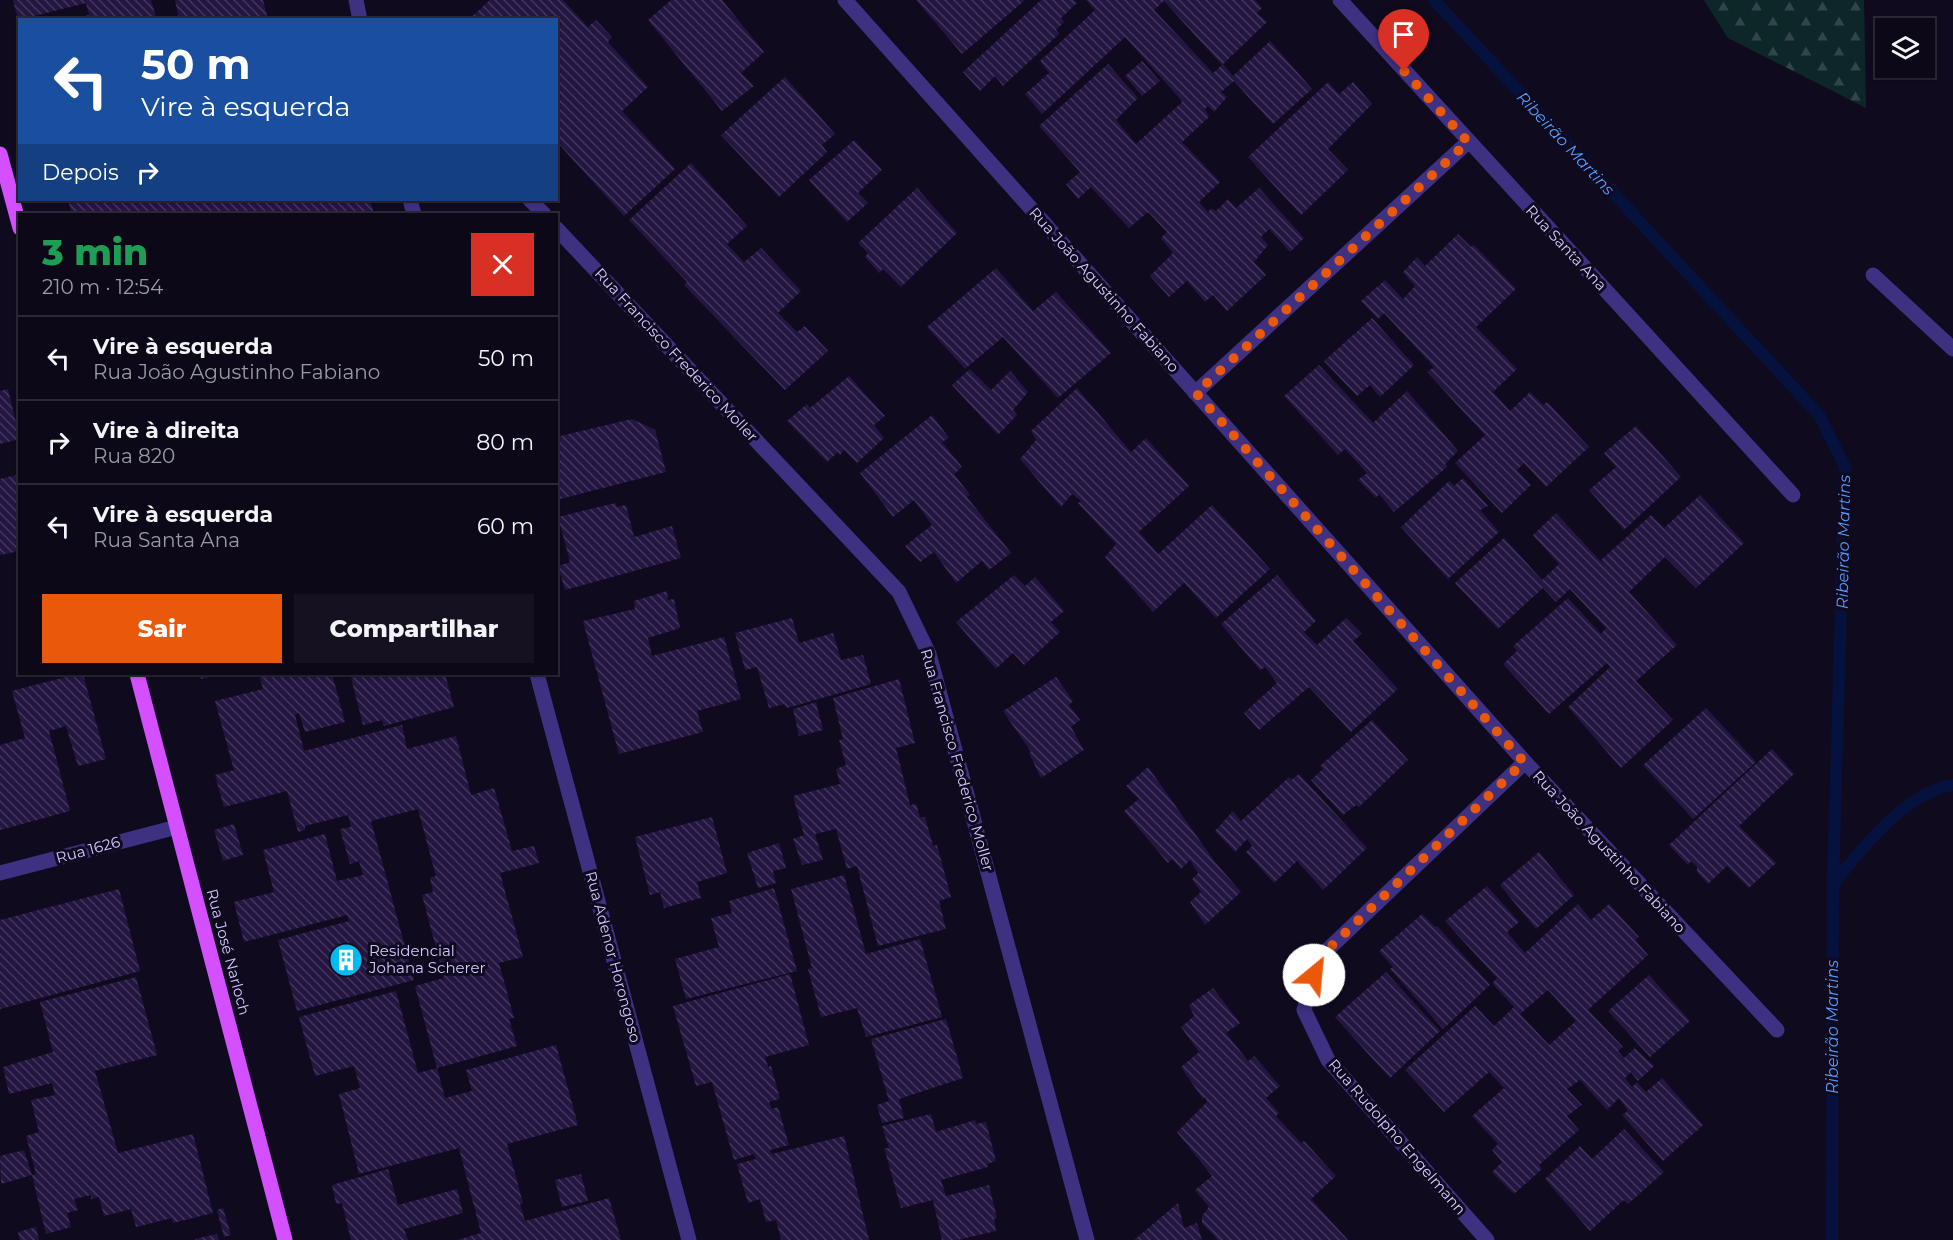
<!DOCTYPE html>
<html lang="pt">
<meta charset="utf-8">
<style>
body{margin:0;font-family:Montserrat,sans-serif;background:#151120;color:#f1f3f6;height:100vh;display:flex;flex-direction:column;font-size:22px;white-space:nowrap}
*{box-sizing:border-box;margin:0}
p{font-size:20px;color:#9a9aa1}
.icon{flex:none;width:33px;height:33px;fill:none;stroke:currentColor;stroke-width:2;stroke-linecap:round;stroke-linejoin:round}
.map{position:relative;flex:1;overflow:hidden}
.details{position:absolute;left:18px;top:213px;width:540px;height:462px;display:flex;flex-direction:column;background:#0c0817;border-radius:0px;box-shadow:0 2px 4px #0004,0 0 0 2px #2c2936}
.details>*{flex:none}
.banner{position:absolute;left:18px;top:18px;width:540px;height:183px;border-radius:0px;box-shadow:0 2px 4px #0004,0 0 0 2px #2c2936;background:#1a4fa0;color:#fff;overflow:hidden}
.controls{position:absolute;left:1875px;top:18px;display:grid;gap:12px}
.controls a{display:grid;place-items:center;width:60px;height:60px;border-radius:0px;background:#0c0817;box-shadow:0 2px 4px #0004,0 0 0 2px #2c2936;font-size:30px}
.pin{position:absolute;display:grid;place-items:center;width:51px;height:51px;color:#fff;margin:-62px -26px;border-radius:50% 50% 50% 0;rotate:-45deg;box-shadow:0 0 6px #0007}
.pin .icon{rotate:45deg}
.me{position:absolute;width:66px;margin:-33px;rotate:28deg;stroke-linejoin:round;filter:drop-shadow(0 0 4px #0008)}
.turn{display:flex;align-items:center;gap:21px;height:126px;padding:0 24px;font-size:27px}
.turn .icon{width:78px;height:78px;stroke-width:2.5}
.turn b{display:block;font-size:42px;line-height:51px}
.then{display:flex;align-items:center;height:57px;padding:0 24px;background:#0003;gap:12px;font-size:22px}
.round{display:grid;place-items:center;flex:none;width:63px;height:63px;border-radius:0px;background:#151120}
.overview{display:flex;align-items:center;justify-content:space-between;height:102px;padding:0 24px}
h1{font-size:36px;font-weight:800;line-height:45px;color:#1e9e55}
.primary-button{display:flex;gap:12px;margin-top:auto;padding:12px 24px}
.primary-button a{flex:1;height:69px;border-radius:0px;background:#ea580c;color:#fff;font-size:24px;font-weight:800;line-height:69px;text-align:center}
.primary-button a+a{background:#151120;color:#f1f3f6}
ul{padding:0;list-style:none}
li{display:flex;align-items:center;gap:18px;height:84px;padding:0 24px;border-top:2px solid #2c2936}
li div{flex:1}
li b{display:block;font-size:22px}
li em{font-style:normal}
.map>svg:first-child{display:block}
.forest{fill:url(#forest-firs)}
.lines{fill:none;stroke-linecap:round;stroke-linejoin:round}
.stream{stroke:#05123d;stroke-width:12}
.building{fill:url(#building-back-hatch);fill-rule:evenodd}
.minor{stroke:#3f3182;stroke-width:15}
.major{stroke:#d44fff;stroke-width:15}
.route{stroke:#ea580c;stroke-width:10;stroke-dasharray:0 18}
.labels{text-anchor:middle;stroke-width:6;stroke-linejoin:round;paint-order:stroke}
.street-label{font-size:15px;fill:#d5c8ff;stroke:#100a1f}
.poi-label{font-size:15px;fill:#d5c8ff;stroke:#100a1f;text-anchor:start}
.water-label{font-size:16px;font-style:italic;fill:#569bff;stroke:#100a1f}
</style>
<div class="map">
<svg width="1953" height="1240" viewBox="0 0 1953 1240">
<defs>
<pattern id="forest-firs" width="22" height="20" patternUnits="userSpaceOnUse" patternTransform="scale(1.5)"><rect width="22" height="20" fill="#0d2729"/><path d="M5 1l3.5 6h-7zM16 11l3.5 6h-7z" fill="#2f4549"/></pattern>
<pattern id="building-back-hatch" width="6" height="6" patternUnits="userSpaceOnUse" patternTransform="scale(1.5)"><rect width="6" height="6" fill="#241541"/><path d="M-1 5l2 2M0 0l6 6M5-1l2 2" fill="none" stroke="#43365e"/></pattern>
</defs>
<rect width="100%" height="100%" fill="#100a1f"/>
<path class="forest" d="M 1704,0 L 1864,0 L 1866,108 L 1728,38 Z"/>
<g class="lines">
<path class="stream" d="M 1434,0 L 1819,415 L 1845,467 L 1833,884 L 1832,1240
M 1833,884 C 1863,848 1904,793 1953,785"/>
</g>
<path class="building" d="M 13,0 L 151,0 L 157,20 L 80,20 L 80,17 L 89,15 L 86,3 L 18,20 Z
M 175,0 L 263,0 L 268,20 L 179,20 Z
M 490,0 L 563,0 L 588,27 L 596,20 L 612,37 L 608,42 L 648,87 L 622,111 L 675,169 L 624,216 L 556,141 L 556,20 L 468,20 Z
M 671,0 L 722,0 L 764,52 L 741,73 L 754,86 L 722,111 L 648,20 Z
M 916,0 L 1025,0 L 962,54 Z
M 1041,0 L 1074,0 L 1077,3 L 1061,18 L 1064,22 L 1056,30 L 1059,34 L 1003,86 L 995,76 L 980,91 L 963,72 Z
M 1086,0 L 1255,0 L 1262,8 L 1257,13 L 1267,22 L 1222,65 L 1164,1 L 1154,10 L 1213,73 L 1223,64 L 1233,76 L 1270,41 L 1312,89 L 1273,124 L 1234,81 L 1221,92 L 1227,97 L 1214,112 L 1208,106 L 1205,109 L 1209,117 L 1182,142 L 1220,182 L 1199,202 L 1208,212 L 1211,208 L 1216,211 L 1228,199 L 1236,208 L 1259,188 L 1304,238 L 1290,252 L 1269,229 L 1261,237 L 1268,245 L 1254,262 L 1266,275 L 1227,311 L 1213,295 L 1205,302 L 1187,281 L 1169,297 L 1150,276 L 1173,253 L 1161,238 L 1167,232 L 1148,212 L 1129,228 L 1091,187 L 1078,199 L 1066,184 L 1080,172 L 1039,126 L 1108,64 L 1138,98 L 1116,120 L 1136,144 L 1181,103 L 1182,101 L 1125,37 L 1042,114 L 1025,94 L 1049,73 L 1040,61 L 1095,10 Z
M 1142,61 L 1160,81 L 1142,96 L 1125,76 Z
M 785,77 L 835,134 L 822,145 L 827,152 L 779,197 L 721,135 Z
M 1328,82 L 1339,94 L 1353,82 L 1372,104 L 1328,149 L 1348,170 L 1301,215 L 1248,157 Z
M 854,140 L 882,170 L 858,193 L 868,203 L 847,222 L 809,180 Z
M 691,163 L 747,226 L 727,244 L 744,262 L 761,248 L 801,291 L 778,313 L 797,332 L 805,326 L 828,351 L 785,390 L 684,285 L 687,282 L 629,220 Z
M 917,188 L 957,233 L 901,287 L 883,269 L 879,273 L 865,257 L 868,253 L 858,243 Z
M 68,200 L 370,200 L 374,214 L 72,214 Z
M 1458,234 L 1471,247 L 1474,245 L 1516,289 L 1476,327 L 1517,369 L 1493,392 L 1510,411 L 1530,392 L 1543,405 L 1547,402 L 1589,447 L 1546,487 L 1524,463 L 1517,470 L 1531,485 L 1502,513 L 1455,463 L 1485,435 L 1427,372 L 1434,367 L 1384,313 L 1378,319 L 1361,301 L 1385,280 L 1403,299 L 1415,286 L 1403,272 L 1417,257 L 1425,266 Z
M 996,268 L 1033,311 L 1056,292 L 1111,353 L 1058,398 L 1003,337 L 965,369 L 927,327 Z
M 1372,318 L 1414,365 L 1380,397 L 1370,385 L 1357,396 L 1324,361 Z
M 1319,365 L 1373,423 L 1407,391 L 1458,451 L 1445,464 L 1447,467 L 1394,512 L 1379,494 L 1376,498 L 1358,480 L 1367,473 L 1345,449 L 1338,455 L 1284,396 Z
M 970,369 L 991,390 L 1010,371 L 1028,392 L 1013,410 L 1017,415 L 998,435 L 952,385 Z
M 849,376 L 885,416 L 874,425 L 884,438 L 857,463 L 844,450 L 840,455 L 838,452 L 827,462 L 787,421 L 807,404 L 810,408 Z
M 1077,388 L 1131,452 L 1146,438 L 1189,486 L 1139,532 L 1158,554 L 1212,505 L 1270,569 L 1216,618 L 1184,583 L 1153,612 L 1105,557 L 1116,544 L 1078,503 L 1081,501 L 1072,494 L 1061,507 L 1020,459 L 1036,440 L 1031,431 Z
M 8,389 L 20,439 L 0,444 L 0,391 Z
M 932,415 L 949,438 L 942,442 L 962,467 L 954,474 L 970,495 L 967,497 L 1011,553 L 989,570 L 982,561 L 956,583 L 934,552 L 920,562 L 905,546 L 932,525 L 914,500 L 893,517 L 860,473 Z
M 632,419 L 655,430 L 666,472 L 556,500 L 556,437 Z
M 1636,426 L 1681,477 L 1624,530 L 1589,490 L 1616,467 L 1604,453 Z
M 16,475 L 20,488 L 20,551 L 0,555 L 0,479 Z
M 1463,478 L 1488,506 L 1480,510 L 1499,532 L 1448,579 L 1401,527 L 1449,481 L 1454,486 Z
M 1700,495 L 1744,543 L 1696,588 L 1665,557 L 1629,592 L 1677,645 L 1636,681 L 1673,720 L 1621,768 L 1568,707 L 1610,667 L 1607,663 L 1549,714 L 1503,664 L 1517,651 L 1513,646 L 1568,598 L 1601,634 L 1606,628 L 1570,589 L 1556,602 L 1543,588 L 1498,629 L 1455,583 L 1504,538 L 1542,580 L 1559,564 L 1533,535 L 1556,513 L 1605,566 L 1601,560 L 1651,515 L 1664,528 Z
M 615,503 L 617,507 L 626,505 L 634,537 L 672,526 L 681,558 L 565,590 L 558,566 L 570,562 L 558,517 Z
M 1014,575 L 1025,586 L 1035,577 L 1064,611 L 1051,622 L 1060,632 L 1024,665 L 1013,653 L 996,669 L 956,622 Z
M 1277,575 L 1316,621 L 1304,632 L 1317,645 L 1346,618 L 1362,634 L 1353,641 L 1398,689 L 1351,732 L 1309,687 L 1259,730 L 1244,713 L 1277,683 L 1265,667 L 1260,670 L 1221,624 Z
M 667,591 L 668,600 L 674,599 L 680,628 L 648,638 L 652,656 L 724,637 L 741,699 L 697,711 L 703,732 L 619,754 L 583,621 L 635,609 L 634,601 Z
M 792,618 L 799,643 L 833,633 L 841,660 L 863,655 L 871,684 L 787,708 L 784,704 L 769,708 L 757,667 L 745,670 L 735,633 Z
M 77,674 L 83,674 L 106,759 L 78,766 L 66,726 L 49,731 L 70,811 L 0,830 L 0,745 L 25,738 L 12,691 Z
M 200,674 L 223,674 L 201,679 Z
M 246,674 L 332,674 L 345,722 L 305,732 L 299,713 L 295,715 L 304,751 L 402,725 L 407,749 L 456,736 L 471,795 L 494,788 L 512,851 L 534,846 L 539,863 L 500,873 L 523,957 L 499,963 L 514,1018 L 509,1019 L 517,1046 L 437,1068 L 415,986 L 444,978 L 422,895 L 433,892 L 430,878 L 436,876 L 418,809 L 371,821 L 414,980 L 297,1011 L 278,940 L 349,921 L 347,915 L 244,942 L 234,902 L 274,892 L 263,850 L 325,834 L 337,881 L 363,875 L 359,861 L 350,864 L 340,829 L 351,827 L 348,815 L 305,826 L 305,830 L 298,832 L 287,791 L 224,807 L 215,775 L 234,770 L 215,701 L 263,689 L 259,674 L 247,677 Z
M 367,674 L 445,674 L 454,707 L 384,726 L 382,720 L 363,725 L 351,678 Z
M 1056,677 L 1073,701 L 1069,705 L 1080,720 L 1071,727 L 1084,750 L 1041,778 L 1029,753 L 1031,752 L 1003,711 Z
M 899,679 L 915,743 L 896,748 L 910,805 L 916,804 L 920,817 L 925,817 L 933,846 L 937,845 L 951,897 L 939,901 L 946,929 L 878,946 L 857,866 L 847,869 L 836,829 L 815,834 L 823,860 L 802,865 L 793,839 L 804,835 L 793,796 L 840,784 L 836,769 L 846,765 L 839,740 L 843,739 L 833,698 Z
M 816,702 L 823,730 L 799,736 L 793,709 Z
M 1706,708 L 1756,762 L 1693,819 L 1643,765 Z
M 1372,720 L 1408,760 L 1359,807 L 1356,805 L 1343,815 L 1311,780 L 1323,769 L 1320,766 Z
M 1772,749 L 1794,774 L 1739,826 L 1776,863 L 1749,888 L 1727,866 L 1708,884 L 1697,872 L 1697,867 L 1691,861 L 1688,865 L 1669,845 Z
M 1148,767 L 1215,862 L 1241,892 L 1205,925 L 1190,902 L 1201,892 L 1192,879 L 1198,873 L 1190,860 L 1181,869 L 1172,859 L 1168,863 L 1124,811 L 1139,799 L 1126,786 Z
M 1299,774 L 1367,848 L 1323,890 L 1297,861 L 1274,883 L 1246,852 L 1252,846 L 1247,839 L 1235,852 L 1215,831 L 1233,811 L 1241,821 L 1289,777 L 1291,780 Z
M 712,817 L 727,873 L 697,882 L 701,898 L 664,908 L 660,892 L 650,895 L 635,837 Z
M 234,824 L 243,855 L 223,861 L 214,830 Z
M 779,843 L 786,868 L 773,871 L 776,883 L 758,888 L 747,853 Z
M 1539,852 L 1574,895 L 1536,929 L 1500,885 Z
M 844,875 L 866,954 L 920,939 L 942,1017 L 866,1037 L 857,1008 L 821,1017 L 808,969 L 812,968 L 791,889 Z
M 1487,886 L 1519,922 L 1507,932 L 1525,953 L 1578,904 L 1591,920 L 1609,904 L 1639,937 L 1635,940 L 1648,955 L 1588,1010 L 1623,1047 L 1618,1051 L 1624,1058 L 1635,1048 L 1654,1066 L 1638,1081 L 1631,1072 L 1625,1078 L 1632,1087 L 1637,1082 L 1646,1092 L 1662,1078 L 1703,1125 L 1663,1161 L 1622,1115 L 1628,1111 L 1619,1098 L 1607,1110 L 1580,1080 L 1567,1089 L 1582,1105 L 1567,1116 L 1579,1130 L 1539,1165 L 1542,1169 L 1514,1194 L 1492,1172 L 1502,1162 L 1492,1150 L 1498,1144 L 1472,1116 L 1504,1088 L 1489,1072 L 1444,1112 L 1405,1070 L 1475,1006 L 1494,1026 L 1514,1007 L 1492,983 L 1497,978 L 1445,921 ZM 1548,990 L 1576,1021 L 1549,1045 L 1520,1014 Z
M 774,888 L 797,971 L 686,999 L 675,959 L 719,947 L 711,918 L 732,913 L 729,901 Z
M 119,889 L 140,971 L 0,1009 L 0,920 Z
M 1422,914 L 1435,927 L 1437,926 L 1490,985 L 1443,1029 L 1390,969 L 1393,967 L 1379,951 Z
M 1386,972 L 1440,1031 L 1390,1078 L 1335,1017 Z
M 790,974 L 809,1045 L 765,1057 L 768,1067 L 771,1066 L 780,1099 L 769,1102 L 772,1109 L 778,1107 L 789,1145 L 770,1150 L 772,1154 L 844,1136 L 869,1240 L 781,1240 L 776,1220 L 766,1222 L 760,1199 L 748,1203 L 737,1164 L 756,1159 L 754,1154 L 734,1160 L 712,1082 L 696,1086 L 673,1006 Z
M 1649,975 L 1690,1021 L 1650,1057 L 1608,1011 Z
M 136,977 L 157,1055 L 95,1071 L 118,1153 L 193,1134 L 213,1213 L 173,1223 L 172,1218 L 136,1227 L 131,1209 L 104,1216 L 99,1197 L 91,1199 L 91,1195 L 74,1199 L 78,1210 L 67,1213 L 71,1227 L 46,1234 L 32,1175 L 36,1174 L 26,1136 L 39,1132 L 31,1100 L 55,1095 L 52,1083 L 9,1094 L 3,1067 L 53,1052 L 40,1002 Z
M 1213,988 L 1240,1023 L 1226,1033 L 1248,1061 L 1254,1056 L 1280,1086 L 1266,1098 L 1279,1113 L 1276,1116 L 1301,1143 L 1304,1141 L 1336,1176 L 1311,1199 L 1348,1240 L 1218,1240 L 1202,1223 L 1202,1216 L 1209,1207 L 1195,1190 L 1212,1176 L 1177,1132 L 1207,1102 L 1205,1097 L 1203,1099 L 1181,1067 L 1199,1052 L 1181,1027 L 1194,1016 L 1189,1005 Z
M 396,991 L 418,1073 L 437,1068 L 445,1098 L 472,1091 L 466,1070 L 556,1045 L 578,1125 L 507,1144 L 523,1203 L 520,1204 L 525,1221 L 609,1198 L 621,1240 L 457,1240 L 481,1233 L 459,1148 L 359,1174 L 339,1094 L 360,1088 L 354,1066 L 315,1076 L 299,1017 Z
M 946,1019 L 963,1078 L 899,1099 L 904,1118 L 882,1123 L 877,1105 L 889,1101 L 871,1039 Z
M 931,1114 L 936,1132 L 975,1120 L 976,1124 L 986,1122 L 996,1161 L 987,1164 L 988,1167 L 941,1180 L 946,1196 L 989,1185 L 997,1218 L 994,1219 L 996,1231 L 957,1240 L 942,1240 L 933,1200 L 901,1208 L 884,1148 L 889,1148 L 882,1126 Z
M 1624,1129 L 1664,1172 L 1628,1204 L 1624,1200 L 1590,1231 L 1545,1179 L 1580,1146 L 1592,1159 Z
M 24,1150 L 32,1175 L 1,1184 L 0,1156 Z
M 388,1169 L 398,1205 L 457,1189 L 463,1213 L 404,1229 L 408,1240 L 351,1240 L 342,1203 L 336,1204 L 332,1185 Z
M 581,1174 L 588,1201 L 562,1207 L 555,1180 Z
M 1178,1203 L 1184,1228 L 1197,1223 L 1202,1240 L 1134,1240 Z
M 223,1208 L 231,1235 L 224,1237 L 217,1210 Z
M 36,1227 L 39,1240 L 20,1240 L 18,1232 Z
M 217,1234 L 219,1240 L 196,1240 L 195,1239 Z"/>
<g class="lines">
<path class="minor" d="M 356,0 L 360,20
M 845,0 L 1525,762 L 1777,1030
M 1340,0 L 1793,495
M 410,200 L 414,214
M 530,200 L 544,214
M 556,228 L 899,592 L 929,654 L 1087,1240
M 1873,275 L 1953,349
M 1195,393 L 1468,142
M 537,674 L 689,1240
M 0,873 L 177,827
M 1487,1240 L 1328,1060 L 1304,1010 L 1320,957 L 1525,762"/>
<path class="major" d="M 0,154 L 20,228
M 137,674 L 285,1240"/>
</g>
<g class="lines">
<path class="route" d="M 1314,975 L 1320,957 L 1524,762 L 1196,393 L 1468,142 L 1404,71"/>
</g>
<defs>
<symbol id="building-disc" viewBox="-11 -11 22 22"><circle r="9.5" fill="#00bcf3" stroke="#100a1f"/><path d="M-4-6H4V6H1V3H-1V6H-4ZM-2.5-4.3h1.7v1.8h-1.7ZM.8-4.3h1.7v1.8H.8ZM-2.5-1h1.7V.8h-1.7ZM.8-1h1.7V.8H.8Z" fill="#fff"/></symbol>
</defs>
<g fill-rule="evenodd">
<use href="#building-disc" x="327" y="941" width="38" height="38"/>
</g>
<g class="labels">
<g class="street-label">
<text transform="translate(1566 248) rotate(47)" y="5">Rua Santa Ana</text>
<text transform="translate(1104 290) rotate(48)" y="5">Rua João Agustinho Fabiano</text>
<text transform="translate(676 355) rotate(47)" y="5">Rua Francisco Frederico Moller</text>
<text transform="translate(957 760) rotate(74)" y="5">Rua Francisco Frederico Moller</text>
<text transform="translate(88 850) rotate(-15)" y="5">Rua 1626</text>
<text transform="translate(1609 852) rotate(47)" y="5">Rua João Agustinho Fabiano</text>
<text transform="translate(228 952) rotate(75)" y="5">Rua José Narloch</text>
<text transform="translate(613 957) rotate(75)" y="5">Rua Adenor Horongoso</text>
<text transform="translate(1397 1137) rotate(49)" y="5">Rua Rudolpho Engelmann</text>
</g>
<g class="poi-label">
<text x="369" y="956">Residencial<tspan x="369" dy="17">Johana Scherer</tspan></text>
</g>
<g class="water-label">
<text transform="translate(1566 143) rotate(47)" y="6">Ribeirão Martins</text>
<text transform="translate(1843 542) rotate(-89)" y="6">Ribeirão Martins</text>
<text transform="translate(1832 1027) rotate(-90)" y="6">Ribeirão Martins</text>
</g>
</g>
</svg>
<div class="controls">
<a><svg class="icon" aria-label="layers" viewBox="0 0 24 24"><path d="M12 4l9 5-9 5-9-5zM3 14l9 5 9-5"/></svg></a>
</div>
<div class="pin" style="left:1404px;top:71px;background:#d93025"><svg class="icon" aria-label="arrive" viewBox="0 0 24 24"><path d="M6 21V4h12l-3 4 3 4H6"/></svg></div>
<svg class="me" style="left:1314px;top:975px" viewBox="-20 -20 40 40"><circle r="19" fill="#fff"/><path d="M0-13L10 11 0 6-10 11z" fill="#ea580c"/></svg>
<div class="banner">
<div class="turn"><svg class="icon" aria-label="left" viewBox="0 0 24 24"><path d="M17 20v-9H6M10 6l-5 5 5 5"/></svg><div><b>50 m</b>Vire à esquerda</div></div>
<div class="then">Depois<svg class="icon" aria-label="right" viewBox="0 0 24 24"><path d="M7 20v-9h11M14 6l5 5-5 5"/></svg></div>
</div>
<section class="details">
<div class="overview"><div><h1>3 min</h1><p>210 m · 12:54</p></div><a class="round" style="background:#d93025;color:#fff"><svg class="icon" aria-label="close" viewBox="0 0 24 24"><path d="M6 6l12 12M18 6L6 18"/></svg></a></div>
<ul>
<li><svg class="icon" aria-label="left" viewBox="0 0 24 24"><path d="M17 20v-9H6M10 6l-5 5 5 5"/></svg><div><b>Vire à esquerda</b><p>Rua João Agustinho Fabiano</p></div><em>50 m</em></li>
<li><svg class="icon" aria-label="right" viewBox="0 0 24 24"><path d="M7 20v-9h11M14 6l5 5-5 5"/></svg><div><b>Vire à direita</b><p>Rua 820</p></div><em>80 m</em></li>
<li><svg class="icon" aria-label="left" viewBox="0 0 24 24"><path d="M17 20v-9H6M10 6l-5 5 5 5"/></svg><div><b>Vire à esquerda</b><p>Rua Santa Ana</p></div><em>60 m</em></li>
</ul>
<div class="primary-button"><a>Sair</a><a>Compartilhar</a></div>
</section>
</div>
